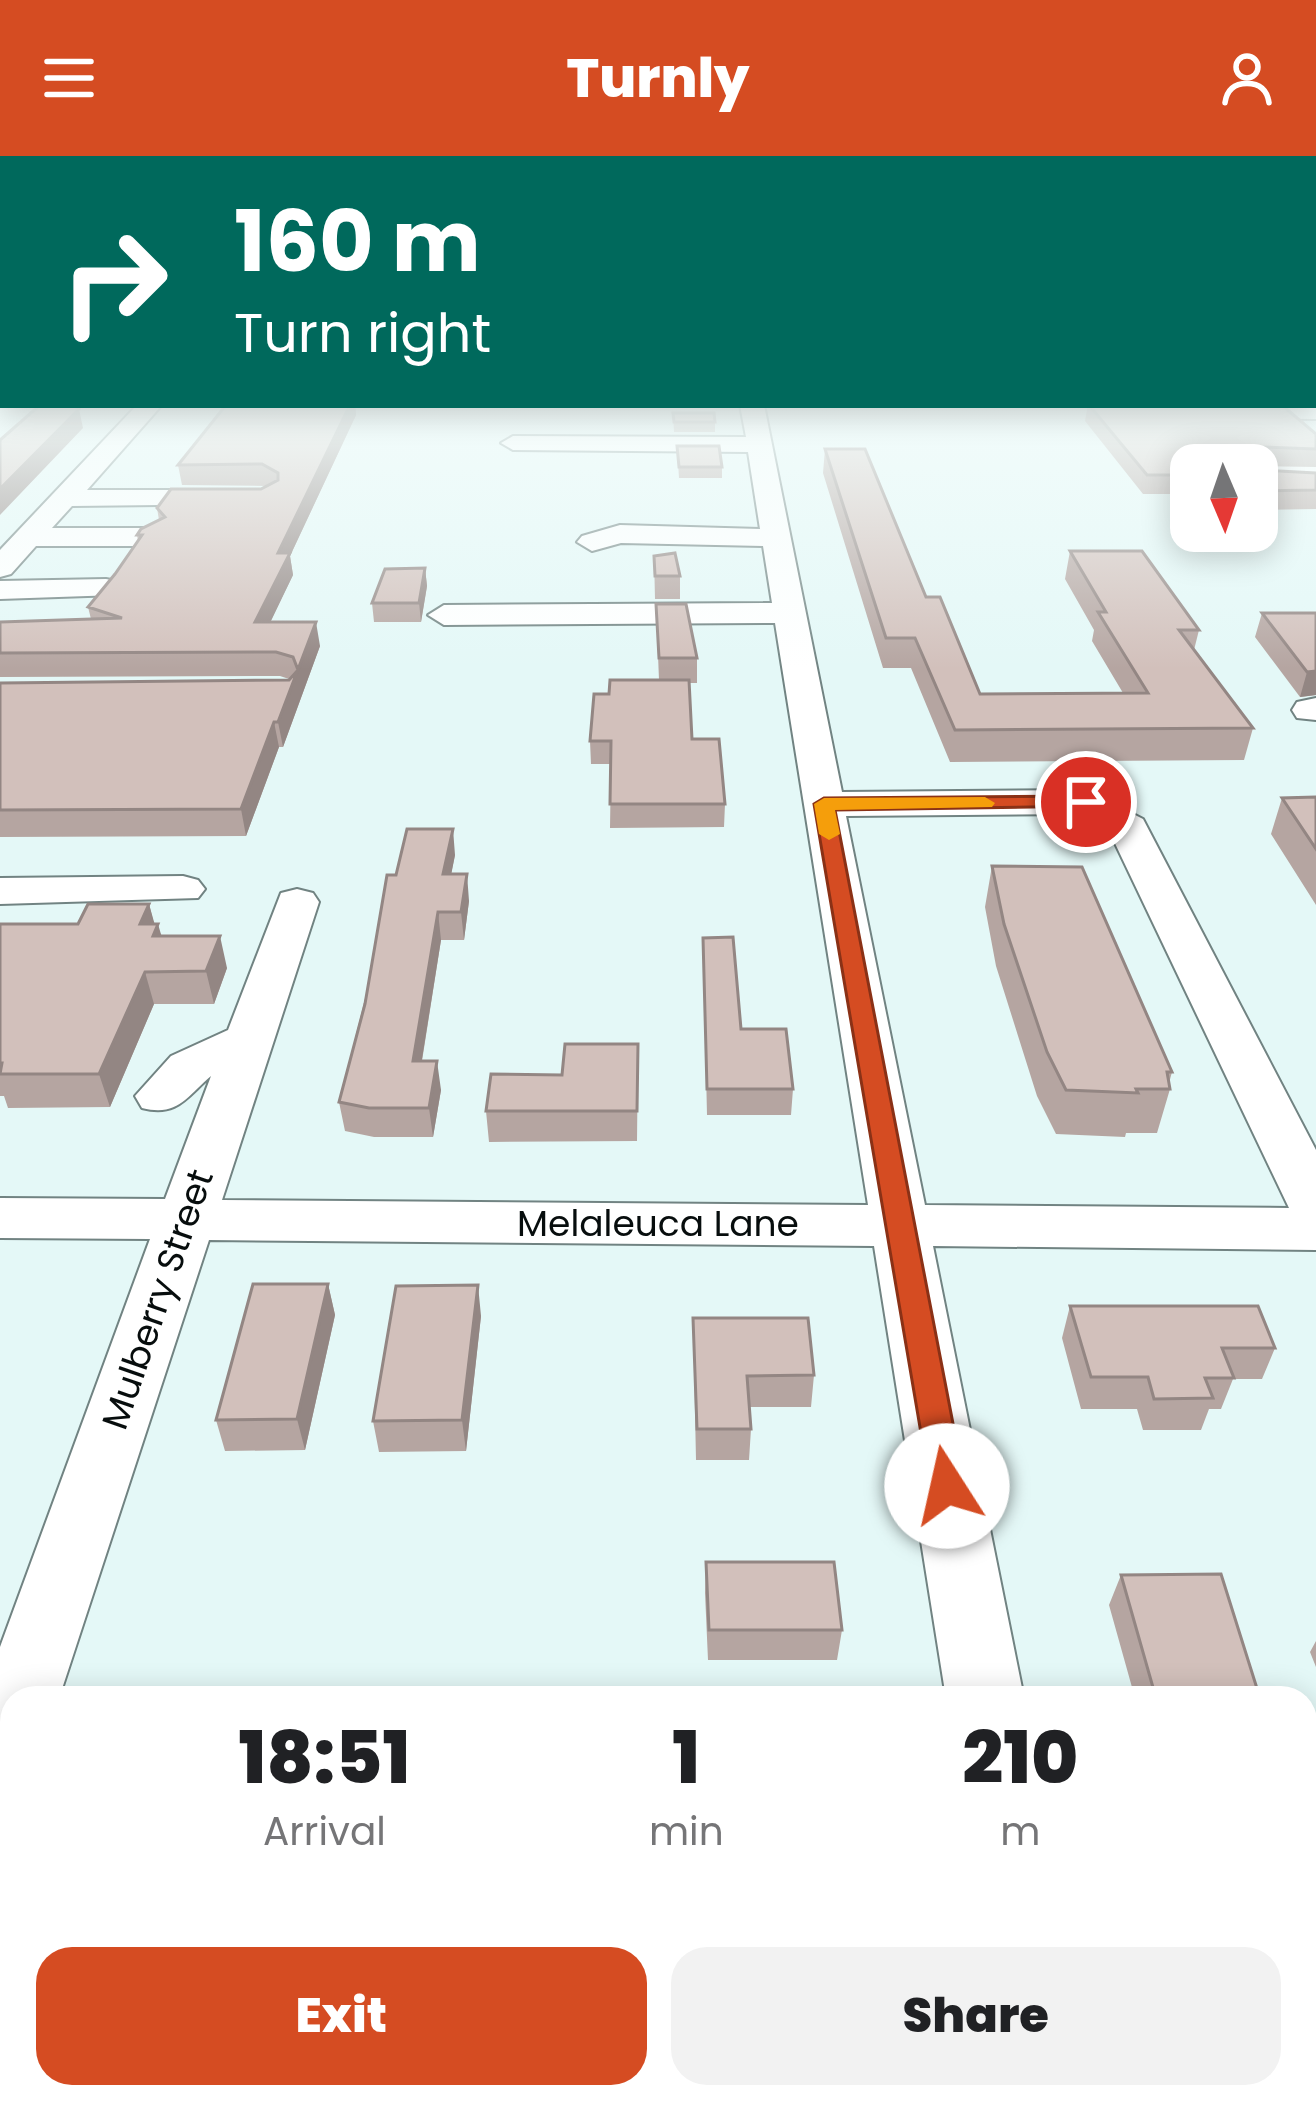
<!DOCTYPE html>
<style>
body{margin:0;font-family:Poppins,sans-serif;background:#f2f2f2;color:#202124;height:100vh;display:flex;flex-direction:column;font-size:45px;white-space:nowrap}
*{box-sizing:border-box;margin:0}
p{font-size:39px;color:#757577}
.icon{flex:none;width:66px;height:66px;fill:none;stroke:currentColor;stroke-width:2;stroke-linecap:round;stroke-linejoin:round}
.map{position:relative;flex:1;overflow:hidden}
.panel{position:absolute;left:0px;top:1530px;width:1317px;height:423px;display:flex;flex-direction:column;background:#fff;border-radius:36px 36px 0 0;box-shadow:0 6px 30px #0003}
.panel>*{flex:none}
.banner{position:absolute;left:0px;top:0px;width:1317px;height:252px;box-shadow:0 6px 30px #0003;background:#00695c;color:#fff;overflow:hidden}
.needle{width:78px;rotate:178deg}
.buttons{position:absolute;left:1170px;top:288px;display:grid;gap:24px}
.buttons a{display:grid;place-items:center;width:108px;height:108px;border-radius:24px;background:#fff;box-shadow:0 6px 30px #0003;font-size:60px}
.pin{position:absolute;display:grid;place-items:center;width:102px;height:102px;color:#fff;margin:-51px;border:6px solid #fff;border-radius:50%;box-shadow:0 3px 12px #0007}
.me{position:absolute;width:132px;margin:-66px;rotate:350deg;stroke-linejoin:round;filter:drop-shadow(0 0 9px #0008)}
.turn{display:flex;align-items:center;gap:42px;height:252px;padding:0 36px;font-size:54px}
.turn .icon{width:156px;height:156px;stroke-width:2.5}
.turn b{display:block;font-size:84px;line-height:102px}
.eta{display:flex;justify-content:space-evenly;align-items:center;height:204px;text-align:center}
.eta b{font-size:72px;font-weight:800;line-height:84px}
.button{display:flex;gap:24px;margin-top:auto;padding:24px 36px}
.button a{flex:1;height:138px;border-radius:36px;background:#d54c22;color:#fff;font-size:48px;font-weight:800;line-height:138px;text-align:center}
.button a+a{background:#f2f2f2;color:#202124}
header{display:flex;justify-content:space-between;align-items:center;height:156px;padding:0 36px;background:#d54c22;color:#fff;font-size:54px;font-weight:800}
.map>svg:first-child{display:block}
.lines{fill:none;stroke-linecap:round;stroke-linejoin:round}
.minor-casing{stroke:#718382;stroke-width:4}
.minor{fill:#fff;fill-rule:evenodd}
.wall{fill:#b5a5a1}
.shaded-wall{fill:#938683}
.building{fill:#d2c0bb;stroke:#938683;stroke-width:3}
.route{fill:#d54c22;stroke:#8a3116;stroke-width:3}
.slow{fill:#f59e0b}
.labels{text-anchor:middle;stroke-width:9;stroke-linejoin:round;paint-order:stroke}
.street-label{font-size:36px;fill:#070d0d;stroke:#fff}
</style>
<header><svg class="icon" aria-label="menu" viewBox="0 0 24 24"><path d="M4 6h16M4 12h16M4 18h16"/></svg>Turnly<svg class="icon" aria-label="person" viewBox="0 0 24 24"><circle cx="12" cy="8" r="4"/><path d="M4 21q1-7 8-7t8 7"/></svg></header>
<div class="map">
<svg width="1316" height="1951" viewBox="0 0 1316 1951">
<rect width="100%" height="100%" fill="#e4f8f7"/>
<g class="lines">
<defs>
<path id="minor" d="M 137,249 L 162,249 L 87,334 L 239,334 L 249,336 L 253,342 L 249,348 L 72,350 L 52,372 L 151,372 L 165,381 L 151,390 L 36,390 L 11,418 L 0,421 L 0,394 Z
M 740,249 L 764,249 L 842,636 L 1086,634 L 1143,663 L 1316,994 L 1316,1094 L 933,1090 L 1024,1542 L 946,1542 L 874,1090 L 209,1084 L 59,1542 L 12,1542 L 12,1633 L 0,1638 L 0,1491 L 150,1083 L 0,1082 L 0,1042 L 165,1043 L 211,920 C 186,941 178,961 142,952 L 135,940 L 171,900 L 228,874 L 281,737 L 297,733 L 313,737 L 319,746 L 222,1044 L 868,1049 L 775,467 L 444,469 L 428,459 L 444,449 L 772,447 L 763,390 L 621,387 L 592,395 L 577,386 L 582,380 L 620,369 L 760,373 L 748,296 L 513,294 L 501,287 L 513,280 L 746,281 ZM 1078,658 L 1111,679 L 1289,1052 L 925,1049 L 846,660 Z
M 1213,249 L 1316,249 L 1316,263 L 1217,262 L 1205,255 Z
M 1191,305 L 1201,309 L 1191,309 L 1191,321 L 1181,319 L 1177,313 L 1181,307 Z
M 1257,305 L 1316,306 L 1316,322 L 1257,321 L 1257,309 L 1247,309 Z
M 106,423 L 117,425 L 121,432 L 117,439 L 0,443 L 0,425 Z
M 1316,542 L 1316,564 L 1297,562 L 1292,554 L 1297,546 Z
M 183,720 L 198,724 L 205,733 L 198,742 L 0,748 L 0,722 Z
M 1010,1941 L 1104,1941 L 1107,1951 L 1011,1951 Z"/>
</defs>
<use href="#minor" class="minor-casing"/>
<use href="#minor" class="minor"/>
</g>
<path class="wall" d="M 226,249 L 355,249 L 356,259 L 290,400 L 293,419 L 270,466 L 320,490 L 283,591 L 279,591 L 246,680 L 0,681 L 0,527 L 289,523 L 280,520 L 0,521 L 0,466 L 91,463 L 88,451 L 115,418 L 138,385 L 137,379 L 159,364 L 157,352 L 261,333 L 267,330 L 182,329 L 178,309 Z
M 1088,249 L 1316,278 L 1316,311 L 1258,310 L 1259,314 L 1316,317 L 1316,353 L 1257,354 L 1257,309 L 1191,309 L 1191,312 L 1184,313 L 1191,314 L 1191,338 L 1143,338 L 1085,265 Z
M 673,257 L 715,266 L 715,276 L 674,276 Z
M 677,290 L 722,311 L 722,322 L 679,322 Z
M 825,293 L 926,441 L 980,538 L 1123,537 L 1092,485 L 1094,474 L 1065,423 L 1070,395 L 1199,474 L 1194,494 L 1253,572 L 1244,604 L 950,606 L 911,512 L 883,512 L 823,317 Z
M 654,400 L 680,420 L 680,443 L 655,443 Z
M 425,412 L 427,430 L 421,466 L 374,466 L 372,447 Z
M 656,448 L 697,502 L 697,527 L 689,527 L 692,583 L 725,648 L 724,671 L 610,672 L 611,608 L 591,608 L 590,585 L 609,538 L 659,524 Z
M 1262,457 L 1316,457 L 1316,539 L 1300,541 L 1255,481 Z
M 1316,641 L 1316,749 L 1271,678 L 1282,642 Z
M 455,699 L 451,718 L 469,745 L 464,784 L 441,784 L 422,905 L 441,934 L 433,981 L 374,981 L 345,975 L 339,946 L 396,719 Z
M 992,710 L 1172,916 L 1169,927 L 1170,933 L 1157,977 L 1126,977 L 1125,981 L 1056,978 L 1037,940 L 996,810 L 985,751 Z
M 149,748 L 154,768 L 162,780 L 227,812 L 214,848 L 154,848 L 110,951 L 8,952 L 4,940 L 0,940 L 0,768 L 78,768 Z
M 703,782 L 741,873 L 793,933 L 791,959 L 707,959 Z
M 638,888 L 637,985 L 489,986 L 486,955 L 562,919 Z
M 328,1128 L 335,1159 L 305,1294 L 225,1295 L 216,1264 Z
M 1070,1150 L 1275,1192 L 1262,1223 L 1233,1223 L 1221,1253 L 1209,1253 L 1201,1274 L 1143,1274 L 1137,1253 L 1081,1253 L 1062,1182 Z
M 481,1160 L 466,1295 L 379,1296 L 373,1265 Z
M 693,1162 L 814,1219 L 811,1251 L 750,1251 L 751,1273 L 749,1304 L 696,1304 Z
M 706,1406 L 842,1474 L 837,1504 L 708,1504 L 705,1437 Z
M 1121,1419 L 1260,1542 L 1135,1542 L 1109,1449 Z
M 1316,1485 L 1316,1511 L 1310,1496 Z
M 1256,1941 L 1305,1941 L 1316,1951 L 1258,1951 Z"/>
<path class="shaded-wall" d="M 350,249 L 355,249 L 356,259 L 290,400 L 293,419 L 259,490 L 255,466 L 278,397 Z
M 79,253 L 83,272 L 0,359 L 0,333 Z
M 1198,293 L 1194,309 L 1191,309 L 1191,312 L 1176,314 L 1174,319 L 1180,296 Z
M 425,412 L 427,430 L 421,466 L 419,447 Z
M 316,466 L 320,490 L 283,591 L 278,566 Z
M 1316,515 L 1316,539 L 1300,541 L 1307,516 Z
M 274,566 L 279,591 L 246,680 L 241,653 Z
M 453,673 L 455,699 L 446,745 L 443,718 Z
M 467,718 L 469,745 L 464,784 L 461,756 Z
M 149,748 L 156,773 L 158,768 L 167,799 L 140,768 Z
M 438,756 L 441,784 L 417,934 L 413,905 Z
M 220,780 L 227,812 L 214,848 L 206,815 Z
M 145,816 L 154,848 L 110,951 L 99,918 Z
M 437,905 L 441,934 L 433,981 L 429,952 Z
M 328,1128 L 335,1159 L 305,1294 L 297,1263 Z
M 478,1129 L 481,1160 L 466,1295 L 462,1264 Z
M 407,1941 L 417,1941 L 416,1951 L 406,1951 Z"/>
<path class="building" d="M 40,249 L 74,249 L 79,253 L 0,333 L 0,284 Z
M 226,249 L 350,249 L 278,397 L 290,397 L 255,466 L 316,466 L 278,566 L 274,566 L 241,653 L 0,654 L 0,527 L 289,524 L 298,514 L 293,501 L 276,496 L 0,497 L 0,466 L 122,462 L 88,451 L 115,418 L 142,379 L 137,379 L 141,373 L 165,361 L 157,352 L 171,333 L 261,333 L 278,324 L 278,317 L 262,308 L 178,309 Z
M 1089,249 L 1283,250 L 1316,278 L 1316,293 L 1262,291 L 1257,296 L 1259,314 L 1316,317 L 1316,334 L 1257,335 L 1257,309 L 1198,309 L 1198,293 L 1180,296 L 1176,307 L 1180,313 L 1191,314 L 1191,319 L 1147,319 Z
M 673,257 L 714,257 L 715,266 L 674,266 Z
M 677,290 L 719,290 L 722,311 L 679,311 Z
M 825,293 L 865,293 L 926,441 L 940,441 L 980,538 L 1148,537 L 1098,456 L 1106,456 L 1070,395 L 1142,395 L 1199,474 L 1179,474 L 1253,572 L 955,574 L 915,482 L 886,482 Z
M 675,397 L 680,420 L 655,420 L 654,400 Z
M 425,412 L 419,447 L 372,447 L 385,413 Z
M 656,448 L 686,448 L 697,502 L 659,502 Z
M 1262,457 L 1316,457 L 1316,515 L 1307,516 Z
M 610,524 L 689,524 L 692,583 L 719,583 L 725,648 L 610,648 L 611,585 L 590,585 L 594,538 L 609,538 Z
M 1316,641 L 1316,693 L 1282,642 Z
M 407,673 L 453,673 L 443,718 L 467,718 L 461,756 L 438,756 L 413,905 L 437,905 L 429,952 L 369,952 L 339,946 L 365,848 L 387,719 L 396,719 Z
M 992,710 L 1082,711 L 1172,916 L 1167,916 L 1170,933 L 1136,933 L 1138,937 L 1066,934 L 1047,896 L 1004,768 Z
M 88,748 L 149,748 L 140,768 L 158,768 L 153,780 L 220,780 L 206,815 L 145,816 L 99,918 L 0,918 L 2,907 L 0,907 L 0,768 L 78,768 Z
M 733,781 L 741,873 L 786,873 L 793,933 L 707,933 L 703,782 Z
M 565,888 L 638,888 L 637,955 L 486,955 L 491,918 L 562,919 Z
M 253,1128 L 328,1128 L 297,1263 L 216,1264 Z
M 478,1129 L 462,1264 L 373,1265 L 396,1130 Z
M 1070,1150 L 1258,1150 L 1275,1192 L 1222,1192 L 1234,1222 L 1205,1222 L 1213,1242 L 1154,1243 L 1148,1221 L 1091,1221 Z
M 693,1162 L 808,1162 L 814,1219 L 747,1220 L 751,1273 L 697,1273 Z
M 706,1406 L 834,1406 L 842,1474 L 709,1474 Z
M 1221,1418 L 1260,1542 L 1156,1542 L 1121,1419 Z
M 1305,1683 L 1316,1718 L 1316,1951 L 1284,1951 L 1281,1941 L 1305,1941 Z
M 234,1941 L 407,1941 L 406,1951 L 232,1951 Z"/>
<linearGradient id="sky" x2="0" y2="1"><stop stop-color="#7bb6d4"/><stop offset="0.47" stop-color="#f3fcfb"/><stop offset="1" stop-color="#f3fcfb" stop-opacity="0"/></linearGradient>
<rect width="1316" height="513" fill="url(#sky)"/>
<path class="route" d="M 1086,640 L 1093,642 L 1093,650 L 835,654 L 965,1330 L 959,1341 L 947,1345 L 935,1341 L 930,1330 L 814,648 L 824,642 Z"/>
<path class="slow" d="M 985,641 L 995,647 L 992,651 L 835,654 L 840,678 L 829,684 L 819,678 L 814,648 L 824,642 Z"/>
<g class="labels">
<g class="street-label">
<text x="658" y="1080">Melaleuca Lane</text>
<text transform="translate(157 1143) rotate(-71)" y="13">Mulberry Street</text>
</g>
</g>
</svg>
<div class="buttons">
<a><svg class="needle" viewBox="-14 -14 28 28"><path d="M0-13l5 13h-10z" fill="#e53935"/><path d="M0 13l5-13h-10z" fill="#757577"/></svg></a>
</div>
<div class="pin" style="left:1086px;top:646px;background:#d93025"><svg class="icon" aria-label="arrive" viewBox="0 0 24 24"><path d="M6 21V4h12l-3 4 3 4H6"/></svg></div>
<svg class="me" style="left:947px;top:1330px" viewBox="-20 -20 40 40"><circle r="19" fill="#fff"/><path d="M0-13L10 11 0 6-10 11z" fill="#d54c22"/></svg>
<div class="banner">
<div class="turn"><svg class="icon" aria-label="right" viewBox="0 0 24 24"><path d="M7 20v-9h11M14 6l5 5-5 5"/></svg><div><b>160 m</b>Turn right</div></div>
</div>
<section class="panel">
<div class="eta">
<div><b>18:51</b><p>Arrival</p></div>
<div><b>1</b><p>min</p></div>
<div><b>210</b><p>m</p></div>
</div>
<div class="button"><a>Exit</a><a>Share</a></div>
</section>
</div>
